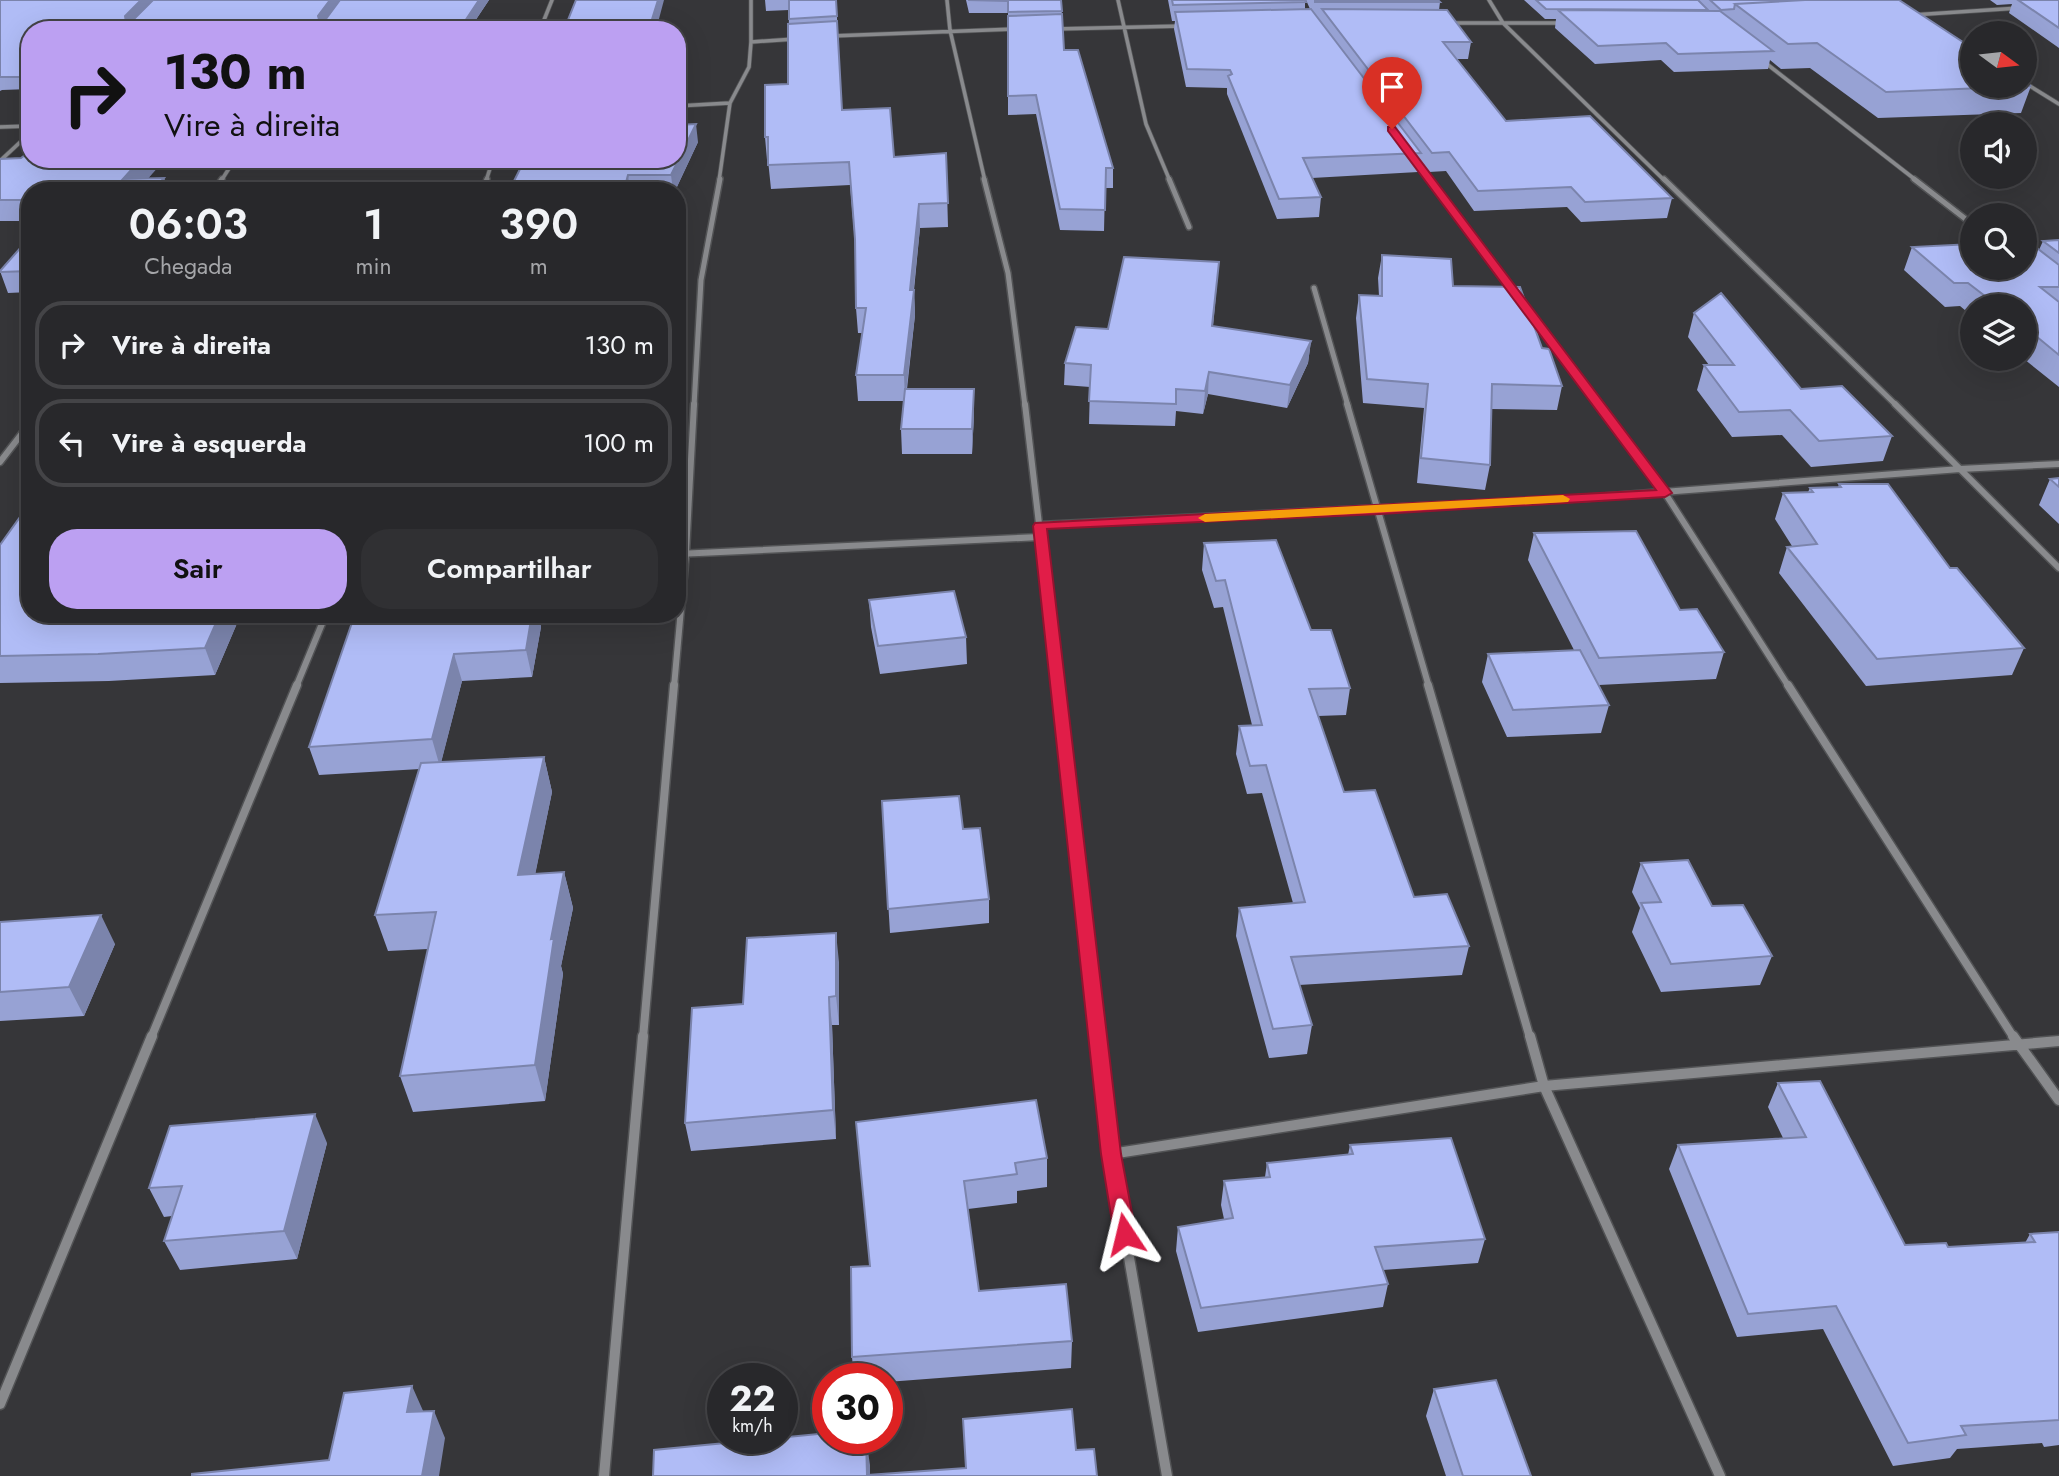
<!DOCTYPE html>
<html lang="pt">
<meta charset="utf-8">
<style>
body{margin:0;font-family:Jost,sans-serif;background:#303033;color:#f1f3f6;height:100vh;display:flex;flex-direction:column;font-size:26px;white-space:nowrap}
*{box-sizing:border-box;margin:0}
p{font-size:23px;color:#a5a6a9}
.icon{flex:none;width:38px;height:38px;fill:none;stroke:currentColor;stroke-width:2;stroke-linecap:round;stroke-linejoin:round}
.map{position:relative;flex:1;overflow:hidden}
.details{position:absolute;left:21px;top:182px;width:665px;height:441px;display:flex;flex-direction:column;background:#28282b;border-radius:28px;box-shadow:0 7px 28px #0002,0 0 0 2px #444447}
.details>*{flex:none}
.top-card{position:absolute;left:21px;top:21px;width:665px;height:147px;border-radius:28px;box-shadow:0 7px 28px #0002,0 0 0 2px #444447;background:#bca0f2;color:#111;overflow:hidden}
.needle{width:46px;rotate:105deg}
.controls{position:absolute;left:1960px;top:21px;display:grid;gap:14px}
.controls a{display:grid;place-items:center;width:77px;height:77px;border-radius:50%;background:#28282b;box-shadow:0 7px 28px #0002,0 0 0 2px #444447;font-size:35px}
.speed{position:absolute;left:707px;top:1363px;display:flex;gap:14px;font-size:35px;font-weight:700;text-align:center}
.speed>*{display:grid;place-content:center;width:91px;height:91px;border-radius:50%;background:#28282b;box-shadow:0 7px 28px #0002,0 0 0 2px #444447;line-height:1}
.speed small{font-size:18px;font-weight:400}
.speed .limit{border:10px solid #d22;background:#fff;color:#111}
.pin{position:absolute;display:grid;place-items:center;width:60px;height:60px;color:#fff;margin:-72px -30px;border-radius:50% 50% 50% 0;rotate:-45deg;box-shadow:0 0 7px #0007}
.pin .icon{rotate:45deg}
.me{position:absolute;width:77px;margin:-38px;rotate:350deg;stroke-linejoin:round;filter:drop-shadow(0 0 5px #0008)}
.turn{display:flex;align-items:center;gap:24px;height:147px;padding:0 28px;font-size:32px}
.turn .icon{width:91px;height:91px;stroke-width:2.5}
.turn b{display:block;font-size:49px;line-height:60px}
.eta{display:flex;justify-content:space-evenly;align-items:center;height:119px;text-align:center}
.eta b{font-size:42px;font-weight:600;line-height:49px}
.cta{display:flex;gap:14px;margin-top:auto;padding:14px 28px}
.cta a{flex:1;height:80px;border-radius:28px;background:#bca0f2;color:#111;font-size:28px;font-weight:600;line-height:80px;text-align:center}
.cta a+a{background:#303033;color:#f1f3f6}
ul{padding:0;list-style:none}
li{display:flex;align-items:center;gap:21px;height:88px;margin:0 14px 10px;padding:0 14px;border:4px solid #444447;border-radius:28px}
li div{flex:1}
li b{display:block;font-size:26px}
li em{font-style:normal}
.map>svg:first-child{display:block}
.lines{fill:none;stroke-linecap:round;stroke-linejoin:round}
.street-far4-casing{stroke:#525355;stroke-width:5}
.street-far3-casing{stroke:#525355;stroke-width:8}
.street-far2-casing{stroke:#525355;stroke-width:9}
.street-far1-casing{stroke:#525355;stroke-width:11}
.street-casing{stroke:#525355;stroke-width:13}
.street-far4{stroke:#898a8d;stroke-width:3.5}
.street-far3{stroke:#898a8d;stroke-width:5}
.street-far2{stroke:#898a8d;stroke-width:6}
.street-far1{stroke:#898a8d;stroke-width:8}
.street{stroke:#898a8d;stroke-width:10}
.wall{fill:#97a2d4}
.shaded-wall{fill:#7b84ac}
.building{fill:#b0bcf6;stroke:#7b84ac;stroke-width:2}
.route{fill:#e11d48;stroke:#92132f;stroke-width:2}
.slow{fill:#f59e0b}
</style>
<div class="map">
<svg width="2059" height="1476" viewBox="0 0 2059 1476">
<rect width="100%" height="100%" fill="#363639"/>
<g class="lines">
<defs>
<path id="street-far4" d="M 751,0 L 751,42
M 947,0 L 950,30 L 985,181
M 1118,0 L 1146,124 L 1170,181
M 1489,0 L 1503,23 L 1665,181
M 1912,15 L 2019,8
M 1447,23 L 1565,23
M 1055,29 L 1183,26
M 540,30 L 552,0
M 831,36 L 1015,29
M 1763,61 L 1917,181
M 2025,83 L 2059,104
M 677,106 L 730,103 L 749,67 L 751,42 L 795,39
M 0,127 L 30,126
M 1415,160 L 1431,181
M 0,161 L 30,133
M 221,181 L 235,159
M 486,181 L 493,159
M 719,181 L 730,103"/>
<path id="street-far3" d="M 984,179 L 1008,273 L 1025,406
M 1169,179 L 1189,227
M 1429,179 L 1515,293
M 1664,179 L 1897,406
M 1914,179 L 1972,224
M 214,191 L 222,179
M 483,191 L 487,179
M 1314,288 L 1348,406
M 1524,305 L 1599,406
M 694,406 L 701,280 L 720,179"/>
<path id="street-far2" d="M 1025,404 L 1058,687
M 1347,404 L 1429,687
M 1598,404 L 1665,493 L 1789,687
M 1895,404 L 2059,568
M 0,462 L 30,423
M 1040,525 L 1585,498 L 1960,469 L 2059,464
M 677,554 L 1040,537
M 296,687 L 326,614
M 674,687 L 686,553 L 694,404"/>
<path id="street-far1" d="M 1058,685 L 1098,1038
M 1428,685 L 1530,1038
M 1788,685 L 2014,1038
M 151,1038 L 297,685
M 643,1038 L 674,685"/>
<path id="street" d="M 1098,1036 L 1111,1154 L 1167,1476
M 1530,1036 L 1544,1086 L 1720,1476
M 2013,1036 L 2059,1100
M 1111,1154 L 1544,1086 L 2059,1041
M 0,1404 L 152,1036
M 604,1476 L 643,1036"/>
</defs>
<use href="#street-far4" class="street-far4-casing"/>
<use href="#street-far3" class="street-far3-casing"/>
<use href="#street-far2" class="street-far2-casing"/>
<use href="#street-far1" class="street-far1-casing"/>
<use href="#street" class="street-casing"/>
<use href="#street-far4" class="street-far4"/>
<use href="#street-far3" class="street-far3"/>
<use href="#street-far2" class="street-far2"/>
<use href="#street-far1" class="street-far1"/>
<use href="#street" class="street"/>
</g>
<path class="wall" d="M 0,0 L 489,0 L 469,30 L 324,30 L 323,24 L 321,27 L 322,30 L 30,30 L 30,89 L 2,90 L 0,91 Z
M 765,0 L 836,0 L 842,110 L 894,157 L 946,153 L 948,227 L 920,228 L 914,290 L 915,315 L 907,389 L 974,389 L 974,414 L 972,454 L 902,454 L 901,429 L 904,401 L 858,401 L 856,375 L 862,333 L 858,333 L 856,308 L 855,243 L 850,185 L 771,189 L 768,160 L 767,160 L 765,137 L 788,84 L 789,10 L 766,11 Z
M 966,0 L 1061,0 L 1064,50 L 1113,168 L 1113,188 L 1105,188 L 1104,231 L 1060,230 L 1036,114 L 1008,115 L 1008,13 L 969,13 Z
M 1168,0 L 1305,0 L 1305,9 L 1310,9 L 1306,0 L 1438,0 L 1440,2 L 1439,10 L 1471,42 L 1468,59 L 1457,59 L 1506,121 L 1672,198 L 1667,218 L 1581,222 L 1567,207 L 1474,211 L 1446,171 L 1429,172 L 1420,160 L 1418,172 L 1312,178 L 1321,197 L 1319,217 L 1277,219 L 1227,94 L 1227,88 L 1186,87 L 1174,29 L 1175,21 L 1172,21 Z
M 1524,0 L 1899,0 L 2031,86 L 2021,113 L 1878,118 L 1810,68 L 1781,69 L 1770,60 L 1768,69 L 1674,72 L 1661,60 L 1595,64 L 1555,28 L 1556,19 L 1545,19 Z
M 1990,0 L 2059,0 L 2059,48 L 2009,13 L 2012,4 L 1997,5 Z
M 698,142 L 675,191 L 509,191 Z
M 0,159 L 157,159 L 159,166 L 148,178 L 164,178 L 168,191 L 30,191 L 30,221 L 0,221 Z
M 30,237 L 30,292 L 8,293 L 0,271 Z
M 2059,240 L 2059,387 L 2024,359 L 2025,306 L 1972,306 L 1972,316 L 1960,306 L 1945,307 L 1904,270 L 1912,247 L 2039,250 L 2043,241 Z
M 1382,255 L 1453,286 L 1542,348 L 1562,386 L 1557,410 L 1491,409 L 1490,465 L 1485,490 L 1417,483 L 1424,408 L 1363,403 L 1356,318 L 1359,295 L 1379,296 L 1378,278 Z
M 1219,262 L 1213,326 L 1311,341 L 1308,363 L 1287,408 L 1208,394 L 1203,414 L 1176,411 L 1175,426 L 1089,424 L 1090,387 L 1064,385 L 1065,363 L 1108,329 Z
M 1694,313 L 1801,389 L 1892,436 L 1883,461 L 1811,467 L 1782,435 L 1732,437 L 1697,390 L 1704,365 L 1709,365 L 1688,337 Z
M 2059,478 L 2059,524 L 2039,505 L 2050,479 Z
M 1839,484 L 1950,568 L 2024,648 L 2012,675 L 1866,686 L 1779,573 L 1787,547 L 1792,546 L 1775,519 L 1783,493 L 1808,492 L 1810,488 L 1838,488 Z
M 1534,533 L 1680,610 L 1724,652 L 1716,679 L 1599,685 L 1609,705 L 1601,733 L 1507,737 L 1482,682 L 1488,654 L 1574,650 L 1528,560 Z
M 1204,543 L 1311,630 L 1350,688 L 1346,715 L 1318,716 L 1344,792 L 1414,897 L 1469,946 L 1462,975 L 1299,985 L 1312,1025 L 1307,1054 L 1269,1058 L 1236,936 L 1239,908 L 1293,903 L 1262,793 L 1247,794 L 1236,754 L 1239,726 L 1252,725 L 1223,607 L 1214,608 L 1202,570 Z
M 0,545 L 30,614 L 241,614 L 215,675 L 109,681 L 0,683 Z
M 869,600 L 966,637 L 967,664 L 880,674 L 871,627 Z
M 355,614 L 538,614 L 541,627 L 532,677 L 462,681 L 441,762 L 544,757 L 552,792 L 535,874 L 564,872 L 573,908 L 561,966 L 563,974 L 545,1101 L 413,1112 L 400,1076 L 428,949 L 388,951 L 375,915 L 420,769 L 319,775 L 309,747 Z
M 882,801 L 963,829 L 989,899 L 989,923 L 890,933 Z
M 1641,863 L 1712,906 L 1772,956 L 1760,985 L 1661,992 L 1632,932 L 1640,908 L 1632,892 Z
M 0,922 L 115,944 L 84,1016 L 0,1021 Z
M 839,962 L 839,1025 L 832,1025 L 836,1139 L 691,1151 L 685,1123 L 743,1004 Z
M 1778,1083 L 1905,1245 L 1948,1247 L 2025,1243 L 2030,1234 L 2059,1232 L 2059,1445 L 2044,1447 L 2042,1443 L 1957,1449 L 1950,1458 L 1893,1466 L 1823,1329 L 1737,1337 L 1669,1169 L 1678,1145 L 1783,1138 L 1768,1107 Z
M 856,1122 L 1047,1158 L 1047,1187 L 1017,1191 L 1017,1203 L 968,1209 L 979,1291 L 1072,1341 L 1071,1368 L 887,1382 L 887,1379 L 854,1379 L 852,1357 L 870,1266 Z
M 327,1143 L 297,1259 L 180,1270 L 164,1241 L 172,1216 L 164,1217 L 149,1188 Z
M 1350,1145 L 1485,1239 L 1478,1263 L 1383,1270 L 1388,1284 L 1383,1307 L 1198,1332 L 1176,1251 L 1178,1227 L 1224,1219 L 1221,1205 L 1224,1181 L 1265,1177 L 1267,1163 L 1348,1155 Z
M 1434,1389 L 1531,1476 L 1446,1476 L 1426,1416 Z"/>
<path class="shaded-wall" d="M 141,0 L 155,0 L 129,27 L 126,22 L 125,16 Z
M 330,0 L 341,0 L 323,23 L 321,27 L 318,16 Z
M 479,0 L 489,0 L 469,30 L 459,30 Z
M 658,0 L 664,0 L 656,30 L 649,30 Z
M 696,124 L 698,142 L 675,191 L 673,191 L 671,175 Z
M 141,159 L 157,159 L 159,166 L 137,191 L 123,179 Z
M 628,175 L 630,191 L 624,191 L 624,190 Z
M 164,178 L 168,191 L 153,191 Z
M 919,204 L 920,228 L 911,315 L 910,290 Z
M 914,290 L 915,315 L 905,401 L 904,375 Z
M 1311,341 L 1308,363 L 1287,408 L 1290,385 Z
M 1209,372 L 1208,394 L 1203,414 L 1205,391 Z
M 974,389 L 974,414 L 972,454 L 972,429 Z
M 220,614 L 241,614 L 215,675 L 205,648 Z
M 532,614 L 538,614 L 541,627 L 532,677 L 526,650 Z
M 454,654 L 462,681 L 440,767 L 432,739 Z
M 544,757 L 552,792 L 528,910 L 518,875 Z
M 564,872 L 573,908 L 561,966 L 563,974 L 545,1101 L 535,1065 L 551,939 Z
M 101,915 L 115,944 L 84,1016 L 69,987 Z
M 836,933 L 839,962 L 839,1025 L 836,996 Z
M 829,997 L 832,1025 L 836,1139 L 833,1110 Z
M 315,1114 L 327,1143 L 297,1259 L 284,1231 Z
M 412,1386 L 424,1413 L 407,1412 Z
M 434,1411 L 445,1438 L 439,1476 L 422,1476 Z
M 866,1438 L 870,1465 L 870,1476 L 867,1476 Z"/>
<path class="building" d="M 0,0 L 141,0 L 125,16 L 126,22 L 131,22 L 153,0 L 330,0 L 318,16 L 320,23 L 227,25 L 223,30 L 30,30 L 30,77 L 0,77 Z
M 340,0 L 479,0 L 459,30 L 367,30 L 374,21 L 323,23 Z
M 576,0 L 658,0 L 649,29 L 654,29 L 654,30 L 564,30 Z
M 789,0 L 836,0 L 837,16 L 789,19 Z
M 968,0 L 1061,0 L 1062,11 L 1008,12 L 1008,1 Z
M 1172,0 L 1305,0 L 1306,2 L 1173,5 Z
M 1315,0 L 1438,0 L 1440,2 L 1315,2 Z
M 1536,0 L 1698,0 L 1708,10 L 1546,9 Z
M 1710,0 L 1805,0 L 1735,4 L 1734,9 L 1721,10 Z
M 1805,0 L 1899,0 L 1972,48 L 1972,86 L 2025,86 L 2025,83 L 2031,86 L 1886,92 L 1817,43 L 1788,44 L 1735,4 Z
M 2018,0 L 2059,0 L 2059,28 Z
M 1311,9 L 1421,153 L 1303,158 L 1321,197 L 1279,199 L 1228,76 L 1232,74 L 1230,70 L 1187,69 L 1175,12 Z
M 1322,9 L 1447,10 L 1471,42 L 1443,42 L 1506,121 L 1590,116 L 1672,198 L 1585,202 L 1571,187 L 1478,191 L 1449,152 L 1432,153 Z
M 1558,10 L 1720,11 L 1773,51 L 1678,54 L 1666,43 L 1598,46 Z
M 1062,14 L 1064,50 L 1078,50 L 1113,168 L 1106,168 L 1105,210 L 1060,209 L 1036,95 L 1008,96 L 1008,16 Z
M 837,21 L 842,110 L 890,108 L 894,157 L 946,153 L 948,203 L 919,204 L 910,290 L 914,290 L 904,375 L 856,375 L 866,308 L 856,308 L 855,239 L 849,162 L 768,165 L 768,137 L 765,137 L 765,85 L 788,84 L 788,24 Z
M 696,124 L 671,175 L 628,175 L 624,190 L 509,191 L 525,159 L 677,159 L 677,125 Z
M 25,155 L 30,155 L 30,159 L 141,159 L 123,179 L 164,178 L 153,191 L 30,191 L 30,200 L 0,200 L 0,159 L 21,158 Z
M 30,237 L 30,271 L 0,272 L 0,271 Z
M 2059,240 L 2059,253 L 2043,241 Z
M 2025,242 L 2029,242 L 2059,265 L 2059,287 L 2040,287 L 2059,302 L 2059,355 L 2025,327 L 2025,306 L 1998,306 L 1968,283 L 1954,283 L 1912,247 L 1972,244 L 1972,268 L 2025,268 Z
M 1382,255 L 1451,259 L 1453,286 L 1520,287 L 1542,348 L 1549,349 L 1562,386 L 1492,384 L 1490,465 L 1421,458 L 1428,384 L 1367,379 L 1359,295 L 1382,296 Z
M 1124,257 L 1219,262 L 1212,326 L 1311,341 L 1290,385 L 1209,372 L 1205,391 L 1176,389 L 1176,404 L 1089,401 L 1091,365 L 1065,363 L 1076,327 L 1108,329 Z
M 1721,293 L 1801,389 L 1842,386 L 1892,436 L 1819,441 L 1790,410 L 1739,412 L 1704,365 L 1734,365 L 1694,313 Z
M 905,389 L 974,389 L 972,429 L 901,429 Z
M 2059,478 L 2059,487 L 2050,479 Z
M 1839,484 L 1888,484 L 1950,568 L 1957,568 L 2024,648 L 1877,659 L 1787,547 L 1817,544 L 1783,493 L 1813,492 L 1810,488 L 1841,487 Z
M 30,503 L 30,614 L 220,614 L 205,648 L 98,654 L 0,656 L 0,545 Z
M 1636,531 L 1680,610 L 1697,609 L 1724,652 L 1599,658 L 1534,533 Z
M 1276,540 L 1311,630 L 1331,630 L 1350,688 L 1309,689 L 1344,792 L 1375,790 L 1414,897 L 1447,894 L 1469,946 L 1291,957 L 1312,1025 L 1273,1029 L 1239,908 L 1305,902 L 1266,765 L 1250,766 L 1239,726 L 1262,725 L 1225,580 L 1216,581 L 1204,543 Z
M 954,591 L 966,637 L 878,646 L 869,600 Z
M 355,614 L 532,614 L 526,650 L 454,654 L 432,739 L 309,747 Z
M 1580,650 L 1609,705 L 1513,710 L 1488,654 Z
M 544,757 L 518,875 L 564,872 L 551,939 L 554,938 L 535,1065 L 400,1076 L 436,912 L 375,915 L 421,763 Z
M 959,796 L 963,829 L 980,828 L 989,899 L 888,909 L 882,801 Z
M 1688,860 L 1712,906 L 1743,905 L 1772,956 L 1671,964 L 1641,903 L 1661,902 L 1641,863 Z
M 101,915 L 69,987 L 0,992 L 0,922 Z
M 836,933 L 836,996 L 829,997 L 833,1110 L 685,1123 L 692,1008 L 743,1004 L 747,938 Z
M 1820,1081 L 1905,1245 L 1946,1243 L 1948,1247 L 2035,1242 L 2030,1234 L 2059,1232 L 2059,1420 L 1961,1426 L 1966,1435 L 1908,1443 L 1836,1306 L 1748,1314 L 1678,1145 L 1806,1137 L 1778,1083 Z
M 1036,1100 L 1047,1158 L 1015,1163 L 1017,1174 L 964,1181 L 979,1291 L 1066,1284 L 1072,1341 L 852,1357 L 851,1267 L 870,1266 L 856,1122 Z
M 315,1114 L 284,1231 L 164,1241 L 182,1186 L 149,1188 L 170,1126 Z
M 1451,1138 L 1485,1239 L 1375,1247 L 1388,1284 L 1201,1308 L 1178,1227 L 1233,1218 L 1224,1181 L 1270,1177 L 1267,1163 L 1353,1154 L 1350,1145 Z
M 1496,1380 L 1531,1476 L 1463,1476 L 1434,1389 Z
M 412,1386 L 407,1412 L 434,1411 L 422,1476 L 192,1476 L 192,1474 L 329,1460 L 344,1393 Z
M 1072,1409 L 1076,1450 L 1094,1449 L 1097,1476 L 653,1476 L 654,1450 L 828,1433 L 828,1438 L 866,1438 L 867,1475 L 966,1468 L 963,1419 Z"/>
<path class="route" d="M 1388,127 L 1395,127 L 1672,493 L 1665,497 L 1380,514 L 1047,529 L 1121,1154 L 1136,1234 L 1132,1241 L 1125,1243 L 1117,1241 L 1114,1234 L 1101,1154 L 1033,526 L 1035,523 L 1656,490 L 1388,131 Z"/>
<path class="slow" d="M 1563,495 L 1570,499 L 1568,502 L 1205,522 L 1198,518 L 1205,514 Z"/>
</svg>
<div class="controls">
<a><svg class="needle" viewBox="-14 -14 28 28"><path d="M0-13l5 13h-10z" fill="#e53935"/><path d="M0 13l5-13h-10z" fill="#a5a6a9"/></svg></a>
<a><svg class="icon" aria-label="sound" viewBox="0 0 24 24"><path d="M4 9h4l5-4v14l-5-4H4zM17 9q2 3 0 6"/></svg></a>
<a><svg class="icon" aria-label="search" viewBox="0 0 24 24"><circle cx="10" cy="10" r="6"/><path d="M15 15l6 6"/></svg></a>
<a><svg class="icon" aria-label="layers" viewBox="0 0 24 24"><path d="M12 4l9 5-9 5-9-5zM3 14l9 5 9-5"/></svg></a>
</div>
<div class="speed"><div>22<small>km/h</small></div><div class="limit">30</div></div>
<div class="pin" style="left:1392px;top:129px;background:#d93025"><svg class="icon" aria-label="arrive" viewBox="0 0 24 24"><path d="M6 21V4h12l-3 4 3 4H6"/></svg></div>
<svg class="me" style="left:1125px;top:1234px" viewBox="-20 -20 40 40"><path d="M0-17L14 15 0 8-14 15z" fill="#e11d48" stroke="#fff" stroke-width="4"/></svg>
<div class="top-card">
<div class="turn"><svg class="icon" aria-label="right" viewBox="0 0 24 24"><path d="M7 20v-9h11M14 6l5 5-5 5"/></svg><div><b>130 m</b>Vire à direita</div></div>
</div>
<section class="details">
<div class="eta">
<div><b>06:03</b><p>Chegada</p></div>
<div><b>1</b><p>min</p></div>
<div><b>390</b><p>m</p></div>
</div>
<ul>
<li><svg class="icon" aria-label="right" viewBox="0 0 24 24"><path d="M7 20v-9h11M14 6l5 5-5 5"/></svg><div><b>Vire à direita</b></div><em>130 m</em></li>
<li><svg class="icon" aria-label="left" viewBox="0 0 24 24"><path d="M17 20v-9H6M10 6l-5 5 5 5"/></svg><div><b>Vire à esquerda</b></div><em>100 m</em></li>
</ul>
<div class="cta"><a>Sair</a><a>Compartilhar</a></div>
</section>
</div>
